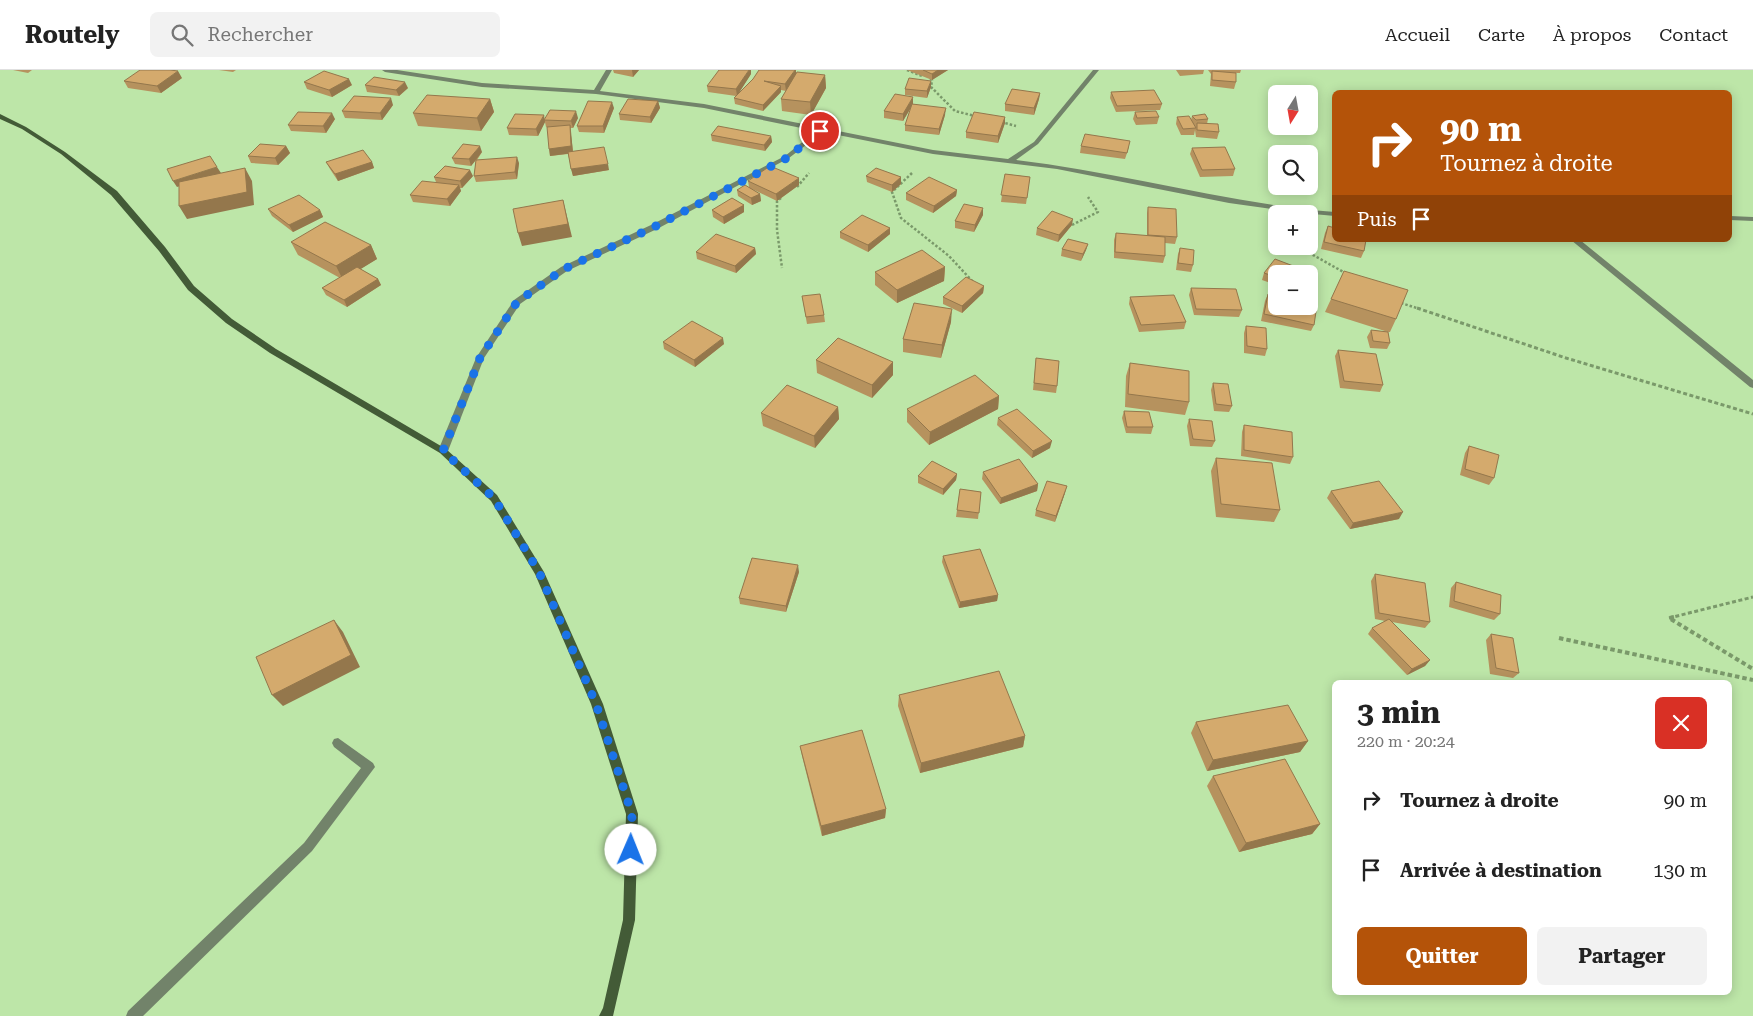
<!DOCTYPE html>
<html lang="fr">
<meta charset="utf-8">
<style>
body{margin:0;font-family:"Roboto Serif",serif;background:#f2f2f2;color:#222;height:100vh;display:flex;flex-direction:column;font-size:19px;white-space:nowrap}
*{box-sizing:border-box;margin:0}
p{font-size:16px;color:#767676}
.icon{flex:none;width:28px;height:28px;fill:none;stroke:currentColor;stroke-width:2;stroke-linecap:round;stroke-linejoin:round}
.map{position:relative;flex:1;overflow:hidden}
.side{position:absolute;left:1332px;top:610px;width:400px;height:315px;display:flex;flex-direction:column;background:#fff;border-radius:8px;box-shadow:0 2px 12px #0003}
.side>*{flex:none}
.banner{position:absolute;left:1332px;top:20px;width:400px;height:152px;border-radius:8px;box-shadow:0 2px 12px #0003;background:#b45309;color:#fff;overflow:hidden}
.needle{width:32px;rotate:191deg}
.buttons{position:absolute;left:1268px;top:15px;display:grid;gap:10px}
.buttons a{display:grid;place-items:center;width:50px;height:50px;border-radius:8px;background:#fff;box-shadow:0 2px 12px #0003;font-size:25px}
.pin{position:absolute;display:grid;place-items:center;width:42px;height:42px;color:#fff;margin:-21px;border:2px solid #fff;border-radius:50%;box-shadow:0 1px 5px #0007}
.me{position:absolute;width:55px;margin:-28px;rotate:1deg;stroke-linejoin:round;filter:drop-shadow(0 0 4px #0008)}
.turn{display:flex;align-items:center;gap:18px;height:105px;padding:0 25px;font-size:22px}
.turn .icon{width:65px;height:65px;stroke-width:2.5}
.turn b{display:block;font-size:35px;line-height:42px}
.then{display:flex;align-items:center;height:48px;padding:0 25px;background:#0003;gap:10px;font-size:19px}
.round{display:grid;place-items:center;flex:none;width:52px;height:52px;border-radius:8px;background:#f2f2f2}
.summary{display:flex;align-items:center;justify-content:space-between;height:85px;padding:0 25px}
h1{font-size:30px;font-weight:700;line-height:38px}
.primary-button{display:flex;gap:10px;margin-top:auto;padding:10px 25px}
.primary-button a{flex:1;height:58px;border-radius:8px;background:#b45309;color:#fff;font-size:20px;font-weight:700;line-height:58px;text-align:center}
.primary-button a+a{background:#f2f2f2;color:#222}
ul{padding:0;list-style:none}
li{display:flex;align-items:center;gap:15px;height:70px;padding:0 25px}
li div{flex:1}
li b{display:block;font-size:19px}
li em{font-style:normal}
header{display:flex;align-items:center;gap:30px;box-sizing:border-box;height:70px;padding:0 25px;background:#fff;border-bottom:1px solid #e0e0e0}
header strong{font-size:24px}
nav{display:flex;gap:28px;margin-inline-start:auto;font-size:18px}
.search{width:350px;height:45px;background:#f2f2f2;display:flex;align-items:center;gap:12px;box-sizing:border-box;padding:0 18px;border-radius:8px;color:#767676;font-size:19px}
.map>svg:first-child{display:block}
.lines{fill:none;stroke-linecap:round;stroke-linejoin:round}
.path-far2{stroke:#7a996a;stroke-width:2.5;stroke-dasharray:2.5 2;stroke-linecap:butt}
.path-far1{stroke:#7a996a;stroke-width:3;stroke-dasharray:4 2.5;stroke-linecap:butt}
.path{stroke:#7a996a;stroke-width:4;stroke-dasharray:4.5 3;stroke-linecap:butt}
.street{fill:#72836a;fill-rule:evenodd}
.secondary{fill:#435b37;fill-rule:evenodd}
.wall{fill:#b6925e}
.shaded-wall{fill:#94774c}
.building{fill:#d4aa6d;stroke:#94774c}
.route{stroke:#1a73e8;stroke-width:9;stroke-dasharray:0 16.2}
</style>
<header>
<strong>Routely</strong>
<div class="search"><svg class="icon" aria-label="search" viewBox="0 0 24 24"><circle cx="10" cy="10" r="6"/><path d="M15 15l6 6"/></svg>Rechercher</div>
<nav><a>Accueil</a><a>Carte</a><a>À propos</a><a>Contact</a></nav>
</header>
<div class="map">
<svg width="1753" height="946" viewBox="0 0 1753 946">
<rect width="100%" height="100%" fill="#bde6a8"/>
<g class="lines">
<path class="path-far2" d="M 907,0 L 922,6
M 930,9 L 932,10 L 931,17 L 955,41 L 975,46
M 1001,52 L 1016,56
M 912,103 L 892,122 L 901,148 L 949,186 L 974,213
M 797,117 L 809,103
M 781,128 L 777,131 L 777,160 L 782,198
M 1072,155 L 1098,142 L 1088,127
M 1297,176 L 1347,204
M 1401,233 L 1420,239"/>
<path class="path-far1" d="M 1417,238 L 1566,288 L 1753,344
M 1669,548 L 1753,527"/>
<path class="path" d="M 1674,547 L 1669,548 L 1753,599
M 1559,568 L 1753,610"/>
<path class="street" d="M 382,0 L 397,0 L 482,13 L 594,20 L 606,0 L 612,0 L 600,21 L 704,34 L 933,80 L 1008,89 L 1034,72 L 1093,0 L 1099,0 L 1038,74 L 1016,90 C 1107,101 1196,124 1287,137 L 1291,139 L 1287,141 L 1229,133 L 1057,99 L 933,84 L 823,62 L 789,88 L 657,159 L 567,201 L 520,234 L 484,288 L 448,381 L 443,384 L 438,381 L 476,288 L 514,230 L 561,197 L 651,155 L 785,86 L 816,61 L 704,38 L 596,24 L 482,17 L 385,2 Z
M 1299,139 L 1335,142 L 1335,146 L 1302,143 L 1299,143 Z
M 1730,146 L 1753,147 L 1753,151 L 1730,150 Z
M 1571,170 L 1580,170 L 1753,310 L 1753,318 L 1750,317 Z
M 338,668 L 373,693 L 375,697 L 312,781 L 143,946 L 126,946 L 128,941 L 304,773 L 361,698 L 334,677 L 332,673 L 334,669 Z"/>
<path class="secondary" d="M 0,44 L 26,57 L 65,82 L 117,121 L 165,177 L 194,216 L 232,249 L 276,279 L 446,379 L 497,425 L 544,502 L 603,634 L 638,744 L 635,850 L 613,946 L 599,946 L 603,938 L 623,850 L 626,744 L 591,634 L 535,504 L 491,431 L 440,383 L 270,283 L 226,253 L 188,220 L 159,181 L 111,125 L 61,84 L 22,59 L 0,49 Z"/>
</g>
<path class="wall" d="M 13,0 L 32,0 L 28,3 Z
M 219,0 L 236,0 L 233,2 Z
M 613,0 L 639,0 L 633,7 L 614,3 Z
M 907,0 L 948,0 L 932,10 Z
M 1176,0 L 1204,0 L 1203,4 L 1180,6 Z
M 1208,0 L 1241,0 L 1240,3 L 1235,3 L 1236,12 L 1234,19 L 1210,16 L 1211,4 Z
M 796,3 L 825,5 L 826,18 L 811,45 L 782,41 L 781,29 L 789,16 L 786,21 L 781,20 L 781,22 L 763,41 L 735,34 L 734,28 L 736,26 L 708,22 L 707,16 L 751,4 L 738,24 L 753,9 Z
M 182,8 L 161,23 L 128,18 L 124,11 Z
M 304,12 L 352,15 L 332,27 L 307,19 Z
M 365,15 L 408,18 L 399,26 L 367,22 Z
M 931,17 L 927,28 L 905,25 L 905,19 Z
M 1111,22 L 1162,34 L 1160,40 L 1116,42 L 1110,28 Z
M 1040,23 L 1039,29 L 1034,45 L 1005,41 L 1005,34 Z
M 490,29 L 494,42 L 481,61 L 418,56 L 413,43 Z
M 658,31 L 660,38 L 651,53 L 620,50 L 619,44 Z
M 913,34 L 945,45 L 939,65 L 905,61 L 905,55 L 912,36 L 903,51 L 884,48 L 884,41 Z
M 393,35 L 382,50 L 345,48 L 342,41 Z
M 614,38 L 604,63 L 579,62 L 577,56 Z
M 1135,42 L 1159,47 L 1157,54 L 1136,55 L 1133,49 Z
M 1192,46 L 1208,49 L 1207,54 L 1219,62 L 1217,69 L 1196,67 L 1195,60 L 1194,65 L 1181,65 L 1176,54 L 1177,47 L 1191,50 Z
M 1005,47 L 1005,53 L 998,73 L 966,68 L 966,62 Z
M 578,48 L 573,58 L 570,58 L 573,81 L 609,100 L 573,106 L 568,84 L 550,86 L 548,57 L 546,57 L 545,52 L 538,66 L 509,65 L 507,58 L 545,49 Z
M 335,49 L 326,63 L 291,61 L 288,55 Z
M 711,65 L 771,66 L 772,72 L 765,81 L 712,71 Z
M 286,76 L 290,83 L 278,95 L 251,93 L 248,86 Z
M 1081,76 L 1129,77 L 1125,89 L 1080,83 Z
M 1192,78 L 1235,99 L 1233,106 L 1200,107 L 1190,84 Z
M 482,82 L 477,90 L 519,93 L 517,109 L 476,112 L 474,106 L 476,90 L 471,96 L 455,94 L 452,88 Z
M 326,92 L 372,92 L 374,98 L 338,111 L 330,99 Z
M 1005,104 L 1030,107 L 1026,134 L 1001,132 Z
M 473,106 L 462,118 L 460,118 L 461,121 L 450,136 L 413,132 L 410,125 L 436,112 L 434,107 Z
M 866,106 L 901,107 L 901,114 L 892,122 L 867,112 Z
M 748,111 L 799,115 L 777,131 L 752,119 L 760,124 L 761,131 L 752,135 L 738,126 L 737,120 L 749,117 Z
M 957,120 L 956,126 L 933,143 L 906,130 L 906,123 Z
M 744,135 L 744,142 L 724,154 L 713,147 L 712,140 Z
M 1276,136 L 1314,141 L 1314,150 L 1311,157 L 1309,157 L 1309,144 L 1276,144 L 1276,152 L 1273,151 L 1274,142 Z
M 1148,137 L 1177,167 L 1175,174 L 1165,173 L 1165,186 L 1163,193 L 1114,188 L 1114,170 L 1116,163 L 1147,166 L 1147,143 Z
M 268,139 L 320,140 L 323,147 L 293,162 L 272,146 Z
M 983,145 L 974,162 L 955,158 L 955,151 Z
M 1072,155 L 1058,172 L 1036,165 L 1037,158 Z
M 1328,156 L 1364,181 L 1361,188 L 1321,179 L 1325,163 Z
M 890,158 L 890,164 L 868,182 L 840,168 L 840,162 Z
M 291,172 L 371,175 L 377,189 L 360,199 L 378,209 L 381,215 L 347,237 L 326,225 L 322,218 L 340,208 L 298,185 Z
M 1088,174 L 1086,180 L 1081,191 L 1061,186 L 1062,179 Z
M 755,178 L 756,184 L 736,203 L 697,189 L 696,182 Z
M 1180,178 L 1193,195 L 1191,202 L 1176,200 L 1178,184 Z
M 945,197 L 944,211 L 897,233 L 875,215 L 875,202 Z
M 1344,201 L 1396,249 L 1390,262 L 1388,262 L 1390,273 L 1387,279 L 1370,278 L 1367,267 L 1371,260 L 1388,262 L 1325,242 Z
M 1264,203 L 1276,204 L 1276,215 L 1262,210 Z
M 984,216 L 983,223 L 962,243 L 943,234 L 943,227 Z
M 1191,218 L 1242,240 L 1239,247 L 1194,245 L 1189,225 Z
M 1268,224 L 1314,255 L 1311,261 L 1261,251 L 1265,231 Z
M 802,226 L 824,245 L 825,252 L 807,254 Z
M 1130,227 L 1186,252 L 1184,259 L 1139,262 L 1129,234 Z
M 951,252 L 941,288 L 903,282 L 903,269 Z
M 1246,256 L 1267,279 L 1265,286 L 1244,283 L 1244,263 Z
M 663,272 L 724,274 L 695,297 L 664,279 Z
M 1338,280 L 1383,315 L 1380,322 L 1340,318 L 1335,286 Z
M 1036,288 L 1057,316 L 1056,323 L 1033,320 Z
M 816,290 L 893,292 L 893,305 L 872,328 L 817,303 Z
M 1130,293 L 1189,332 L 1185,345 L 1125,337 L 1126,306 Z
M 1213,313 L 1232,336 L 1229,342 L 1214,341 L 1211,320 Z
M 999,326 L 998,339 L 929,375 L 907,352 L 907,339 Z
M 838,337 L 839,349 L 815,378 L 763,356 L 761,343 Z
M 1124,341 L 1153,357 L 1151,364 L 1126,363 L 1122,348 Z
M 998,348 L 1050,378 L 1032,388 L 997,355 Z
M 1189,349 L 1215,371 L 1212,377 L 1190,376 L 1187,356 Z
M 1244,355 L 1293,387 L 1290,394 L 1241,386 L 1242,362 Z
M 1469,376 L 1494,408 L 1489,415 L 1460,405 L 1465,383 Z
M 1216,388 L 1280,440 L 1274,452 L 1216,447 L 1211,401 Z
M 983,402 L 1038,414 L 1037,421 L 1000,434 L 982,409 Z
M 957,404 L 956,410 L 943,425 L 918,413 L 918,406 Z
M 960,419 L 981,422 L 978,449 L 956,447 Z
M 1331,421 L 1399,449 L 1350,459 L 1327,428 Z
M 1065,423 L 1055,452 L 1035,446 L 1036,440 Z
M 943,486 L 998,525 L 997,531 L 959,538 L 942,492 Z
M 799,502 L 786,542 L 740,534 L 739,528 Z
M 1375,504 L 1430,552 L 1425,558 L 1392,552 L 1430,590 L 1425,596 L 1407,605 L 1368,564 L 1372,558 L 1385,551 L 1375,549 L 1371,511 Z
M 1456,512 L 1500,544 L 1494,550 L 1449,537 L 1451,518 Z
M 1491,564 L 1519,603 L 1513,608 L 1490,604 L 1486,570 Z
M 899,625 L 1025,666 L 1023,677 L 920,703 L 898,636 Z
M 1196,652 L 1308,671 L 1300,682 L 1207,701 L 1191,663 Z
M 800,676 L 886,739 L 885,748 L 822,766 L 802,686 Z
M 1213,706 L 1320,754 L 1312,764 L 1239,782 L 1207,716 Z"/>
<path class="shaded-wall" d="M 632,0 L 639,0 L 633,7 Z
M 749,0 L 751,0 L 751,4 L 737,26 L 736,19 Z
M 795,0 L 796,0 L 796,5 L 786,21 L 785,14 Z
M 938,0 L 948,0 L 932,10 L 932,4 Z
M 178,1 L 182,8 L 161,23 L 157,16 Z
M 825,5 L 826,18 L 811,45 L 810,32 Z
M 349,9 L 352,15 L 332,27 L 329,20 Z
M 931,11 L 931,17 L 927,28 L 927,21 Z
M 405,12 L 408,18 L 399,26 L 396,20 Z
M 781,16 L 781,22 L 763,41 L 763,35 Z
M 1040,23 L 1039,29 L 1034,45 L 1034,38 Z
M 913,27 L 913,34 L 903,51 L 903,44 Z
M 391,28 L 393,35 L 382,50 L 380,43 Z
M 490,29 L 494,42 L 481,61 L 477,48 Z
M 658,31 L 660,38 L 651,53 L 650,47 Z
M 612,32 L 614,38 L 604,63 L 603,56 Z
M 946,38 L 945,45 L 939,65 L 939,59 Z
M 576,41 L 578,48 L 573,58 L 571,51 Z
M 332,43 L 335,49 L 326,63 L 323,56 Z
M 544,45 L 545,52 L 538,66 L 536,59 Z
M 1005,47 L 1005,53 L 998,73 L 998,66 Z
M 570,55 L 571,61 L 573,83 L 550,86 L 549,79 Z
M 771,66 L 772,72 L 765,81 L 764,75 Z
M 286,76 L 290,83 L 278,95 L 275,88 Z
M 480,76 L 482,82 L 471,96 L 469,89 Z
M 517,87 L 519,93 L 517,109 L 515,102 Z
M 372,92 L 374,98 L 338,111 L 335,104 Z
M 608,94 L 609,100 L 573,106 L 571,99 Z
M 217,97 L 221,103 L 177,117 L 173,111 Z
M 245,98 L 252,111 L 254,135 L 187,149 L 179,136 Z
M 470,100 L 473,106 L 462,118 L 460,111 Z
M 901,107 L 901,114 L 892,122 L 892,115 Z
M 799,108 L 799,115 L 777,131 L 776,124 Z
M 459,115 L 461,121 L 450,136 L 447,129 Z
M 957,120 L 956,126 L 933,143 L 934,136 Z
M 760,124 L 761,131 L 752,135 L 751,128 Z
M 563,130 L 572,167 L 522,176 L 518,163 Z
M 744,135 L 744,142 L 724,154 L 723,147 Z
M 983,138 L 983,145 L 974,162 L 975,155 Z
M 320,140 L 323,147 L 293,162 L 289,155 Z
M 1073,149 L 1072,155 L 1058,172 L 1059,165 Z
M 890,158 L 890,164 L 868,182 L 868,175 Z
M 1088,174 L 1086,180 L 1081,191 L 1083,184 Z
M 371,175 L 377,189 L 343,210 L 336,196 Z
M 755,178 L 756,184 L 736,203 L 735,196 Z
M 945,197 L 944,211 L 897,233 L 897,220 Z
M 378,209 L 381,215 L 347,237 L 344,230 Z
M 984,216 L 983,223 L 962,243 L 962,236 Z
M 952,239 L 951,252 L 941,288 L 942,275 Z
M 723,268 L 724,274 L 695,297 L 694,290 Z
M 893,292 L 893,305 L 872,328 L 872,315 Z
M 999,326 L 998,339 L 929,375 L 930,362 Z
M 838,337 L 839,349 L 815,378 L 814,366 Z
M 1052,371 L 1050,378 L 1032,388 L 1033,381 Z
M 957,404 L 956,410 L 943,425 L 943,419 Z
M 1038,414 L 1037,421 L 1000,434 L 1001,428 Z
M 1067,416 L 1065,423 L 1055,452 L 1056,446 Z
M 1403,442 L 1399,449 L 1350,459 L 1353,453 Z
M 798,495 L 799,502 L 786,542 L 786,536 Z
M 998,525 L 997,531 L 959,538 L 960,532 Z
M 334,550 L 343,562 L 360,597 L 283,636 L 272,625 Z
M 1430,590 L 1425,596 L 1407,605 L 1412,599 Z
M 1025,666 L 1023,677 L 920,703 L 921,693 Z
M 1308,671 L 1300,682 L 1207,701 L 1213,690 Z
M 886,739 L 885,748 L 822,766 L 821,756 Z
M 1320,754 L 1312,764 L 1239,782 L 1246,773 Z"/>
<path class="building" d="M 140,0 L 170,0 L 178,1 L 157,16 L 124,11 Z
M 719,0 L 749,0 L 736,19 L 707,16 Z
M 759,0 L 795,0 L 785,14 L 764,11 L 781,16 L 763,35 L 734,28 L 753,9 Z
M 923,0 L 938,0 L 932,4 Z
M 324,1 L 349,9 L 329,20 L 304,12 Z
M 1212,1 L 1236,3 L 1236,12 L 1212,10 Z
M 797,2 L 825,5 L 810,32 L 781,29 Z
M 374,7 L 405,12 L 396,20 L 365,15 Z
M 909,8 L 931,11 L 927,21 L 905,19 Z
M 1012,19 L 1040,23 L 1034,38 L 1005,34 Z
M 1154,20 L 1162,34 L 1117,36 L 1111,22 Z
M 895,24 L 913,27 L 903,44 L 884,41 Z
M 427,25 L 490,29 L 477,48 L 413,43 Z
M 354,26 L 391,28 L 380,43 L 342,41 Z
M 628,29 L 658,31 L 650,47 L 619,44 Z
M 588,31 L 612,32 L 603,56 L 577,56 Z
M 912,34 L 946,38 L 939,59 L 905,55 Z
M 550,40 L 576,41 L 571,51 L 544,50 Z
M 1156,41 L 1159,47 L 1137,48 L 1135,42 Z
M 298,42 L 332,43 L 323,56 L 288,55 Z
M 974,42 L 1005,47 L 998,66 L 966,62 Z
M 515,44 L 544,45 L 536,59 L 507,58 Z
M 1205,44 L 1208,49 L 1196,50 L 1192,46 Z
M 1189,46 L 1196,58 L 1183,59 L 1177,47 Z
M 1197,53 L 1218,54 L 1219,62 L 1197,60 Z
M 570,55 L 571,76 L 549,79 L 547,57 Z
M 718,56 L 771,66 L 764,75 L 711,65 Z
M 1085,64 L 1130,71 L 1127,83 L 1081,76 Z
M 260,74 L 286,76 L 275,88 L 248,86 Z
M 463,74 L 480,76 L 469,89 L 452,88 Z
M 604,77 L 608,94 L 571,99 L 568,82 Z
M 1225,77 L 1235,99 L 1202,100 L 1192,78 Z
M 363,80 L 372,92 L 335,104 L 326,92 Z
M 210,86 L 217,97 L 173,111 L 167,99 Z
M 517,87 L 515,102 L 474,106 L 476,90 Z
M 445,96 L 470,100 L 460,111 L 434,107 Z
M 770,96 L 799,108 L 776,124 L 748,111 Z
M 245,98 L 247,122 L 179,136 L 179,112 Z
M 876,98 L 901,107 L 892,115 L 866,106 Z
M 1005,104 L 1030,107 L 1027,128 L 1001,125 Z
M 929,107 L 957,120 L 934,136 L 906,123 Z
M 422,111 L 459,115 L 447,129 L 410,125 Z
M 745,115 L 760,124 L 751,128 L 737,120 Z
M 299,125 L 320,140 L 289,155 L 268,139 Z
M 732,128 L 744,135 L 723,147 L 712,140 Z
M 563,130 L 568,154 L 518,163 L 513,139 Z
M 964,134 L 983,138 L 975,155 L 955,151 Z
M 1276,136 L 1314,141 L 1314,150 L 1309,150 L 1309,144 L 1276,144 Z
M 1148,137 L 1176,139 L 1177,167 L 1148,165 Z
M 1052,141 L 1073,149 L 1059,165 L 1037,158 Z
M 862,145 L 890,158 L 868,175 L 840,162 Z
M 325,152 L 371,175 L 336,196 L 291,172 Z
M 1328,156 L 1335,158 L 1335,170 L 1366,170 L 1364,181 L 1324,172 Z
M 1116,163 L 1165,167 L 1165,186 L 1115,182 Z
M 716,164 L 755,178 L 735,196 L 696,182 Z
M 1068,169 L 1088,174 L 1083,184 L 1062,179 Z
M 1180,178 L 1194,180 L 1193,195 L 1178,193 Z
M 922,180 L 945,197 L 897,220 L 875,202 Z
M 1275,189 L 1309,202 L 1308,204 L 1276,204 L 1276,207 L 1264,203 Z
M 357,197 L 378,209 L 344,230 L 322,218 Z
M 1344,201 L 1408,220 L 1396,249 L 1331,229 Z
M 966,207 L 984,216 L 962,236 L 943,227 Z
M 1191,218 L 1236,219 L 1242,240 L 1196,239 Z
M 820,224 L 824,245 L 806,247 L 802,226 Z
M 1268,224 L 1276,226 L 1276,236 L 1309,236 L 1309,233 L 1317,235 L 1314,255 L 1264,244 Z
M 1174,225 L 1186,252 L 1141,255 L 1130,227 Z
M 914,233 L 952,239 L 942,275 L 903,269 Z
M 692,251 L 723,268 L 694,290 L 663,272 Z
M 1246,256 L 1266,258 L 1267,279 L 1247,276 Z
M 1371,260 L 1388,262 L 1390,273 L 1373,271 Z
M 838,268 L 893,292 L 872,315 L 816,290 Z
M 1338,280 L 1376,284 L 1383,315 L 1344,311 Z
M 1036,288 L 1059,291 L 1057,316 L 1034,313 Z
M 1130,293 L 1189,301 L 1189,332 L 1128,324 Z
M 975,305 L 999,326 L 930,362 L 907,339 Z
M 1213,313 L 1228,314 L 1232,336 L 1216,334 Z
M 787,315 L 838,337 L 814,366 L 761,343 Z
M 1017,339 L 1052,371 L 1033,381 L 998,348 Z
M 1124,341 L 1149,342 L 1153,357 L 1127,357 Z
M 1189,349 L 1212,351 L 1215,371 L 1193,369 Z
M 1244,355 L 1292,362 L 1293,387 L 1244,380 Z
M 1469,376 L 1499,385 L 1494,408 L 1465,399 Z
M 1216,388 L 1272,393 L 1280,440 L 1221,434 Z
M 1019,389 L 1038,414 L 1001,428 L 983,402 Z
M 932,391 L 957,404 L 943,419 L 918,406 Z
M 1047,411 L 1067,416 L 1056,446 L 1036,440 Z
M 1379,411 L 1403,442 L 1353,453 L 1331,421 Z
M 960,419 L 981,422 L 979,443 L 957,440 Z
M 980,479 L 998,525 L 960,532 L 943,486 Z
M 752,488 L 798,495 L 786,536 L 739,528 Z
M 1375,504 L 1425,513 L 1430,552 L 1379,543 Z
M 1456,512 L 1501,525 L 1500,544 L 1454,531 Z
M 1389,549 L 1430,590 L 1412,599 L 1372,558 Z
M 334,550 L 351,585 L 272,625 L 256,587 Z
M 1491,564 L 1513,568 L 1519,603 L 1496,598 Z
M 999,601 L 1025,666 L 921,693 L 899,625 Z
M 1288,635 L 1308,671 L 1213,690 L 1196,652 Z
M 862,660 L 886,739 L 821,756 L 800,676 Z
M 1285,689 L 1320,754 L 1246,773 L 1213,706 Z"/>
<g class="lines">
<path class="route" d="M 631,780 L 632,744 L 596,634 L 539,502 L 494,428 L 443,381 L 480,288 L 517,232 L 564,199 L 654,157 L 787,88 L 820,61"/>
</g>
</svg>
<div class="buttons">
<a><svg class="needle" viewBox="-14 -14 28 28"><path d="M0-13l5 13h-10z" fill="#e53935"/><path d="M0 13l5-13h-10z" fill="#767676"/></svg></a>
<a><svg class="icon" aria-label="search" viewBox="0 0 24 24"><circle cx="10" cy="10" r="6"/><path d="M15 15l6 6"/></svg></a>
<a>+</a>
<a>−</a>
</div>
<div class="pin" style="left:820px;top:61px;background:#d93025"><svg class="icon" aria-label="arrive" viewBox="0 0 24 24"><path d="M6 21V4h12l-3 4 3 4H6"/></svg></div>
<svg class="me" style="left:631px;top:780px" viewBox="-20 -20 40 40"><circle r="19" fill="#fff"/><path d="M0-13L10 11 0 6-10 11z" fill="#1a73e8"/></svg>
<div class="banner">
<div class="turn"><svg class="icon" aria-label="right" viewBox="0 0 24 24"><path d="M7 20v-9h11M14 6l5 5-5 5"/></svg><div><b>90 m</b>Tournez à droite</div></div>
<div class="then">Puis<svg class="icon" aria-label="arrive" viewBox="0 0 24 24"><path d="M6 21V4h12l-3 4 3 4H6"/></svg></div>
</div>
<section class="side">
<div class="summary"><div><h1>3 min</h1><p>220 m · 20:24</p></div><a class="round" style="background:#d93025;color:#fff"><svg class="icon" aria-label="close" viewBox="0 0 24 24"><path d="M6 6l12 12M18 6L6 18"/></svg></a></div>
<ul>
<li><svg class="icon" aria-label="right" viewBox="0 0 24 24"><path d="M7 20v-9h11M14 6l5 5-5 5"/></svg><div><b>Tournez à droite</b></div><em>90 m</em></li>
<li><svg class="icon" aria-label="arrive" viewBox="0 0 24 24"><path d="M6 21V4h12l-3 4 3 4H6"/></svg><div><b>Arrivée à destination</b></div><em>130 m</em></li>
</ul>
<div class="primary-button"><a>Quitter</a><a>Partager</a></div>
</section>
</div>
